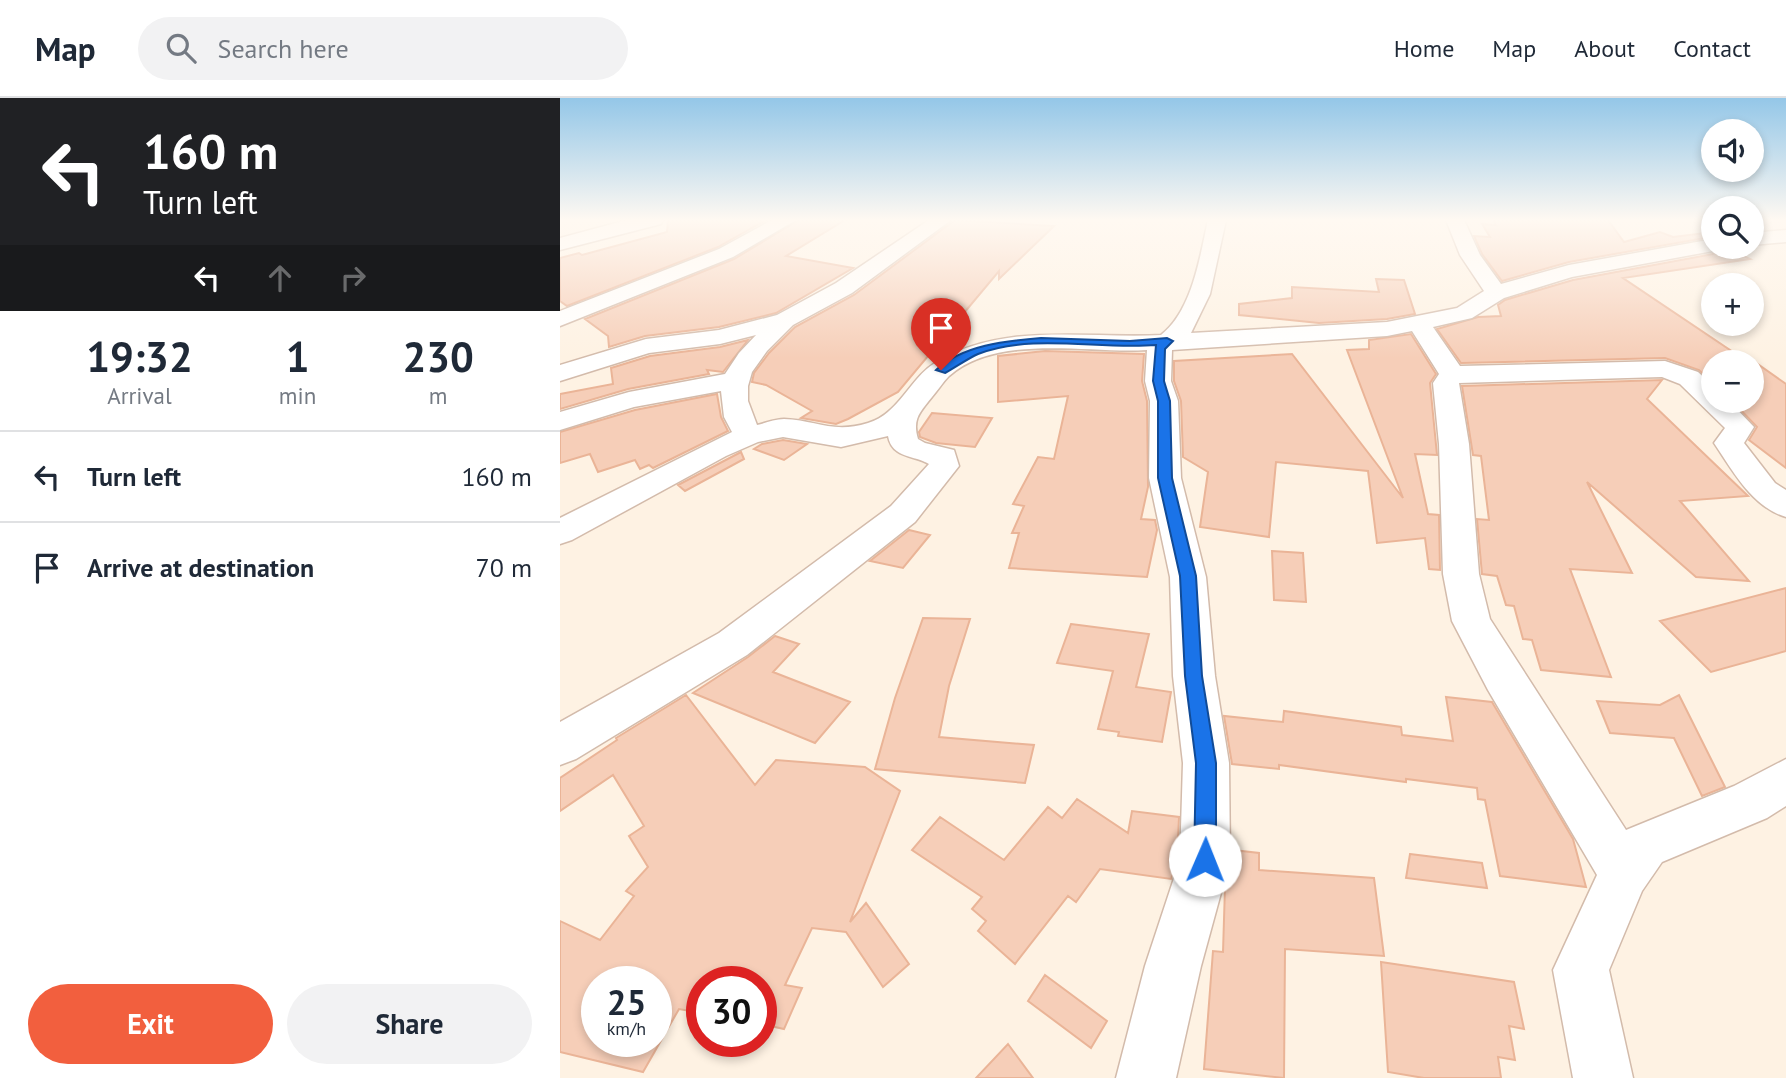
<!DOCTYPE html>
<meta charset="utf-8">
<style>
body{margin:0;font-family:"PT Sans",sans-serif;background:#f2f2f3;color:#1f2937;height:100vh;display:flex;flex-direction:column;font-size:26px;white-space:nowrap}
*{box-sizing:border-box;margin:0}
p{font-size:23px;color:#747a83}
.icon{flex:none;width:38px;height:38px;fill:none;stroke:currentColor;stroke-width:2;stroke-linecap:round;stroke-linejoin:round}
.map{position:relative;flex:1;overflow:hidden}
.drawer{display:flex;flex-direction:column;background:#fff;width:560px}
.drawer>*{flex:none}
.top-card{background:#202124;color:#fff;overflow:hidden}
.tools{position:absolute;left:1141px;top:21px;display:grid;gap:14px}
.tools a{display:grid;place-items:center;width:63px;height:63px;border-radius:50%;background:#fff;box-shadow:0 4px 10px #0003;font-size:35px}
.speed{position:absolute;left:21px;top:868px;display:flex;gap:14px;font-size:35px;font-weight:700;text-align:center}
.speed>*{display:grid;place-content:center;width:91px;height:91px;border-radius:50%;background:#fff;box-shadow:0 4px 10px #0003;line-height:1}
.speed small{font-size:18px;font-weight:400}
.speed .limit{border:10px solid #d22;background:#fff;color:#111}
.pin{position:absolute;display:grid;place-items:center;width:60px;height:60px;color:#fff;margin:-72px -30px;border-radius:50% 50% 50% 0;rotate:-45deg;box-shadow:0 0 7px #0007}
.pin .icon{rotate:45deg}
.me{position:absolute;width:77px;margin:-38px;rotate:1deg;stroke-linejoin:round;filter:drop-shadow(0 0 5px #0008)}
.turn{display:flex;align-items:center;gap:24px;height:147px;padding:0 28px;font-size:32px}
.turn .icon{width:91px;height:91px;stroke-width:2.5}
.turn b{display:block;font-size:49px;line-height:60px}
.lanes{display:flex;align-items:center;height:66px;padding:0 28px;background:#0003;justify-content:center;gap:35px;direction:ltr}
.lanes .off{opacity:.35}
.eta{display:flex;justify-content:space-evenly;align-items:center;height:119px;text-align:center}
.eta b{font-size:42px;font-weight:700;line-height:49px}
.button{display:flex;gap:14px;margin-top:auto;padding:14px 28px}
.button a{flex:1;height:80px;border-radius:42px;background:#f25f3e;color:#fff;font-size:28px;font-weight:700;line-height:80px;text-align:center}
.button a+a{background:#f2f2f3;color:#1f2937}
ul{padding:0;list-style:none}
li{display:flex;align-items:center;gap:21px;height:91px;padding:0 28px;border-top:2px solid #e0e1e3}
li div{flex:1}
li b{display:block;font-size:26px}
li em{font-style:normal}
header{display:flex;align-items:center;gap:42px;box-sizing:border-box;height:98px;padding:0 35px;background:#fff;border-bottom:2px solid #e0e1e3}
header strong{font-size:33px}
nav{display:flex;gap:38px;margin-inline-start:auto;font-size:24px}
.search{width:490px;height:63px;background:#f2f2f3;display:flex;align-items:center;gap:18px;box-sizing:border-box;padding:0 24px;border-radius:38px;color:#747a83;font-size:26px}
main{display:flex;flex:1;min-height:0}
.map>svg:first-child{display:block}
.building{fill:#f6ceb8;stroke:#eab497;stroke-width:2;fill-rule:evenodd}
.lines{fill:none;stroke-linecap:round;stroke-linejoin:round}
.minor-casing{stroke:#d3bbab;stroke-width:3}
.minor{fill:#fff;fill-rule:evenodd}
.route{fill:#1a73e8;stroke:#114b97;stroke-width:2}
</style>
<header>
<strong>Map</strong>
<div class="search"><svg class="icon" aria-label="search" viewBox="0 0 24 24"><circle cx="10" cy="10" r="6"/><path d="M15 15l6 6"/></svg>Search here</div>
<nav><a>Home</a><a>Map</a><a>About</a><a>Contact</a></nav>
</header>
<main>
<section class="drawer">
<div class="top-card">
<div class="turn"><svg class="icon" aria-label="left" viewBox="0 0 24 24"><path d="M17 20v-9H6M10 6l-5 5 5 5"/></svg><div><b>160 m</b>Turn left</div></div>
<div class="lanes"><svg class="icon" aria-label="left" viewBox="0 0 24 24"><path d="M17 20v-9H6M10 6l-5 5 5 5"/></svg><svg class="icon off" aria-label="ahead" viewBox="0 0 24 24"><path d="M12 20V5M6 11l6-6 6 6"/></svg><svg class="icon off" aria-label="right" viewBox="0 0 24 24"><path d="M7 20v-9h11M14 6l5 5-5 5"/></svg></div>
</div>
<div class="eta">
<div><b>19:32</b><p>Arrival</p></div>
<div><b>1</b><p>min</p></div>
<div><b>230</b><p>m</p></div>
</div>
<ul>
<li><svg class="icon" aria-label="left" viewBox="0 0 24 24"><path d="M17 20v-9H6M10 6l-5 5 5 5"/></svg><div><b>Turn left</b></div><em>160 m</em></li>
<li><svg class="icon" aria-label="arrive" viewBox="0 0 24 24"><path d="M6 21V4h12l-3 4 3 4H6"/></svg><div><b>Arrive at destination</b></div><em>70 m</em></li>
</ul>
<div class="button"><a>Exit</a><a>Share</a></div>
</section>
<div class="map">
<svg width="1226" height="980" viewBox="0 0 1226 980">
<rect width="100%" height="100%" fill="#fef2e3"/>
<path class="building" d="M 108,122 L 206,122 L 158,149 L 7,208 L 0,203 L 0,160 L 19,155 L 22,157 L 107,134 Z
M 239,122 L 285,122 L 226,158 L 293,170 L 216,215 L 159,229 L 85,238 L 49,249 L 48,238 L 25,221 L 174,161 Z
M 395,122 L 494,128 L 439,181 L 439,173 L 338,294 L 288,321 L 276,326 L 241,320 L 252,313 L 206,287 L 192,284 L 194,275 L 209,255 L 235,229 L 294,197 Z
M 933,122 L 1048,122 L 1064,144 L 1100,134 L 1113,139 L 1145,135 L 1151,139 L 1009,164 L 942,183 L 922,156 L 914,138 L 930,139 L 922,126 L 936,127 Z
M 1164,149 L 1190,161 L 1063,180 L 1185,262 L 1192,262 L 1226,286 L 1226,370 L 1189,342 L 1197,329 L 1172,303 L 1192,303 L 1192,264 L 1153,264 L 1153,285 L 1139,272 L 1105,260 L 901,265 L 877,231 L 918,219 L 941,218 L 938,207 L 945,202 L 1013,182 L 1153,156 Z
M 816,181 L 844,182 L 855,216 L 827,221 L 759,225 L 679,217 L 679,206 L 732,200 L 732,189 L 819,194 Z
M 851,236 L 876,276 L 870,285 L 877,357 L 855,356 L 868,416 L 879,417 L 880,472 L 869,471 L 865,440 L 817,445 L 808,373 L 716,364 L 709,439 L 640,429 L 648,374 L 623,359 L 621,303 L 614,283 L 614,263 L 732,256 L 843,400 L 787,252 L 809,251 L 809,242 Z
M 188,242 L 163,274 L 147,272 L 149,276 L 68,291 L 0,311 L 0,296 L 53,286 L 51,270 L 90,258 L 160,249 Z
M 485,253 L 584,256 L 582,283 L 587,303 L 588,389 L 581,421 L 595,422 L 597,432 L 587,479 L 449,470 L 459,435 L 452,435 L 464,408 L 453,406 L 478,359 L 494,361 L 508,298 L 438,304 L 438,258 Z
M 1102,282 L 1087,301 L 1188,398 L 1120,403 L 1189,483 L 1136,479 L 1027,384 L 1072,475 L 1010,471 L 1051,579 L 981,572 L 972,542 L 963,541 L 954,508 L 946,507 L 937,478 L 922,476 L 917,421 L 929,422 L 921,358 L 913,357 L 902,288 Z
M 157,296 L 161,319 L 168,333 L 93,370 L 89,367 L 80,371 L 75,362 L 38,374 L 30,356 L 0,365 L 0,334 L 75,312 Z
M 372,315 L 432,320 L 415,349 L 376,345 L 360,339 L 359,334 Z
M 223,342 L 247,346 L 224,362 L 194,351 L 202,346 Z
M 181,354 L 184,361 L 125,393 L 118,387 Z
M 349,432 L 370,437 L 343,470 L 310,463 Z
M 712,453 L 743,455 L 746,504 L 714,502 Z
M 1226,490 L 1226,553 L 1151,574 L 1100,523 Z
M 363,520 L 410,521 L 389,588 L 379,639 L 474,647 L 465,685 L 315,671 L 335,600 Z
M 511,526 L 589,536 L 576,589 L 611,594 L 602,644 L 558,638 L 559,634 L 538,631 L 553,573 L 497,565 Z
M 215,538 L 239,546 L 213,574 L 290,604 L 255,645 L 133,595 L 188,559 Z
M 126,597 L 195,687 L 216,662 L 305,669 L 340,693 L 290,824 L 306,805 L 349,866 L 323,889 L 286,834 L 252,830 L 225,887 L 242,890 L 224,931 L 206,927 L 201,937 L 201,884 L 142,884 L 142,915 L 119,911 L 83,974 L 0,954 L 0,823 L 40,842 L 74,798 L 66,793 L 88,769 L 69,738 L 84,728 L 53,677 L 0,713 L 0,680 L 57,642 L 56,640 ZM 37,884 L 96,884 L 96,943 L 37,943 Z
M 1119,597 L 1165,689 L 1142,698 L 1114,640 L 1050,635 L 1037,603 L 1100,607 Z
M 886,599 L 932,604 L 1013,741 L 1026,789 L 940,778 L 925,702 L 918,701 L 917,690 L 846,681 L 846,684 L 719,667 L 719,671 L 672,666 L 664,618 L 723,624 L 724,613 L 841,629 L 842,637 L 893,643 Z
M 517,701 L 568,735 L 572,713 L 619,719 L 617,762 L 611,781 L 540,771 L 516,804 L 508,798 L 455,866 L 418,833 L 426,823 L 412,811 L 422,799 L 352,752 L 380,719 L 444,762 L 488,709 L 502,720 Z
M 673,752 L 699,755 L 699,772 L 814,780 L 824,858 L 725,851 L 724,980 L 644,971 L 653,853 L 663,854 L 665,789 Z
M 850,756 L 922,765 L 927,790 L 846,780 Z
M 821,864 L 954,884 L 964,931 L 949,928 L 955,962 L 938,959 L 941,980 L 864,980 L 828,974 Z
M 485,877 L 547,923 L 531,950 L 468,903 Z
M 448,946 L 473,980 L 416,980 Z"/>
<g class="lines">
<defs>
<path id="minor" d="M 67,122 L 103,122 L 101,126 L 0,152 L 0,140 Z
M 212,122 L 236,122 L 173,159 L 0,228 L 0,213 L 159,151 Z
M 369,122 L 391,122 L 292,195 L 233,227 L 207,253 L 192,274 L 188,288 L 188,303 L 197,327 C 206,325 215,321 224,321 C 256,322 273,336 308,325 C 339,316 350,280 375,265 C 444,223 525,241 601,237 C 632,213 640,159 648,122 L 666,122 L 650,196 L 631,235 L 827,224 L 897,210 L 924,193 L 900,157 L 886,122 L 904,122 L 920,157 L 941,186 L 1009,167 L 1153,141 L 1153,149 L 1162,149 L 1153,153 L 1012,179 L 944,200 L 912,220 L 873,229 L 900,268 L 1105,263 L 1138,274 L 1153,288 L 1153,303 L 1169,303 L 1194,329 L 1184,345 L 1215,385 L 1226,392 L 1226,419 C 1192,409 1173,373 1154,345 L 1165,330 L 1120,286 L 1102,279 L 899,285 L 909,346 L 919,476 L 930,521 L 1066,732 L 1174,688 L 1226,661 L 1226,708 L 1207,720 L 1102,764 L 1082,793 L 1049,872 L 1073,980 L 1013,980 L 993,872 L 1037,777 L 928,592 L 892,523 L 883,476 L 879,346 L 873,285 L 879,276 L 852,233 L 827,238 L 612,252 L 611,283 L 618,303 L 621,380 L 646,479 L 655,578 L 669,665 L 670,762 L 641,868 L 616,980 L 556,980 L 585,868 L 620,762 L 623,665 L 613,578 L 610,479 L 589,380 L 590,303 L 585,283 L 587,252 C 527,256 438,235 389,278 C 383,284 378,292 372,299 C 360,314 352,321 358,341 L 365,345 L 394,352 L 399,368 L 355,424 L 187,557 L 16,661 L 0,667 L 0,624 L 159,535 L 331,408 L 369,366 C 355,357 332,361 328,338 L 281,349 L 223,339 L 198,344 L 166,358 L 12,442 L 0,446 L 0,420 L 172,334 L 164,319 L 161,293 L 74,309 L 0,332 L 0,314 L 69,294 L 165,276 L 179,255 L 196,237 L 160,246 L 89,255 L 0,283 L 0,267 L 86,241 L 159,232 L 217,217 L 276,185 Z
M 1226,132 L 1226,144 L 1192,147 L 1192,135 Z"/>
</defs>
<use href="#minor" class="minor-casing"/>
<use href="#minor" class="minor"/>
</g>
<linearGradient id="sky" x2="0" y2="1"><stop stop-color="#94c7e8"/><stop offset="0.47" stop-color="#fff9f2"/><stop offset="1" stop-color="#fff9f2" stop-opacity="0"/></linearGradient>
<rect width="1226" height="260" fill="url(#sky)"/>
<path class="route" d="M 481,240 L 570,243 L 607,240 L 613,243 L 605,251 L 604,283 L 610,303 L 612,380 L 636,478 L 642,578 L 656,665 L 656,762 L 652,769 L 645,772 L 637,769 L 634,762 L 636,665 L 625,578 L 620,478 L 598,380 L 598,303 L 593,283 L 596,247 C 538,252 474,235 418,256 C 407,261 396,269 385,275 L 376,272 C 403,247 445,243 481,240 Z"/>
</svg>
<div class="tools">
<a><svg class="icon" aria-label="sound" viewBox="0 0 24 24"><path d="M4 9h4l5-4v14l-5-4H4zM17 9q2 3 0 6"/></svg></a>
<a><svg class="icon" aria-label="search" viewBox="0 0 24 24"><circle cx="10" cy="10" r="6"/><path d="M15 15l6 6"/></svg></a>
<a>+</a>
<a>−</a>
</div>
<div class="speed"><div>25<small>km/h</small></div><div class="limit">30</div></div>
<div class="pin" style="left:381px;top:272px;background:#d93025"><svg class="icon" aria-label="arrive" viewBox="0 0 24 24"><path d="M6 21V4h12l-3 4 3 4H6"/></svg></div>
<svg class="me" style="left:645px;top:762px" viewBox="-20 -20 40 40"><circle r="19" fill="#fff"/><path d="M0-13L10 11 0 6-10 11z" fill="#1a73e8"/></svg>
</div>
</main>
